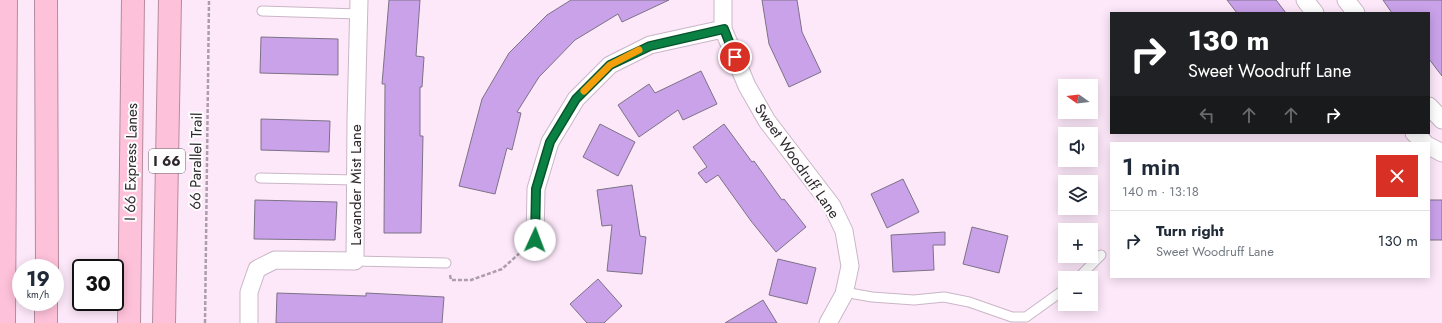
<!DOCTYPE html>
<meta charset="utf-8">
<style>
body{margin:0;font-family:Jost,sans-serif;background:#f2f2f3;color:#1f2937;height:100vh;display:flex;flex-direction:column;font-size:15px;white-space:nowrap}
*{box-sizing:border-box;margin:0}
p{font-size:13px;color:#747a83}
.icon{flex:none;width:22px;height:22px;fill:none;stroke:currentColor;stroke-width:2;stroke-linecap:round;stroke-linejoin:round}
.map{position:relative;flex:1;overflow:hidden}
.sheet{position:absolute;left:1110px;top:142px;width:320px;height:136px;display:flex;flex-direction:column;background:#fff;border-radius:0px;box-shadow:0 2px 10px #0003}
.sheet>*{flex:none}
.guide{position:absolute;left:1110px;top:12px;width:320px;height:122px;border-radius:0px;box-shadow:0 2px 10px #0003;background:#202124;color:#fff;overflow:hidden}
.needle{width:26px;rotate:284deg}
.fabs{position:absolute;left:1058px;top:79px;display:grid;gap:8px}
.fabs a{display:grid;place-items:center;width:40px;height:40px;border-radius:0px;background:#fff;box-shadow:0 2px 10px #0003;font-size:20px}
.speed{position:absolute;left:12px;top:259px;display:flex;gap:8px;font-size:20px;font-weight:700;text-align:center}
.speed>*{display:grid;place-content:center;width:52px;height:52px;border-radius:50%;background:#fff;box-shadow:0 2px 10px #0003;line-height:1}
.speed small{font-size:10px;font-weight:400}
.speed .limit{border:2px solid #111;border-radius:6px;background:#fff;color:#111}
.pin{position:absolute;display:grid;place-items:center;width:34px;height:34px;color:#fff;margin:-17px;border:2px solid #fff;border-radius:50%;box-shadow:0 1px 4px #0007}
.me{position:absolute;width:44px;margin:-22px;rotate:2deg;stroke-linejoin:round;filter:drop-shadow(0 0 3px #0008)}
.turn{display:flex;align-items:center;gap:14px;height:84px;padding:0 12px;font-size:18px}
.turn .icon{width:52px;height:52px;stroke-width:2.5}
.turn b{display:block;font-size:28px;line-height:34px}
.lanes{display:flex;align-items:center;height:38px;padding:0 12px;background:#0003;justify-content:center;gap:20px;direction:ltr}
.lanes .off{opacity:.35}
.round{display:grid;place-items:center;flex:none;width:42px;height:42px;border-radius:0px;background:#f2f2f3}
.overview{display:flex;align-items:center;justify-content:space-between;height:68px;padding:0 12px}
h1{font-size:24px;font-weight:600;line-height:30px}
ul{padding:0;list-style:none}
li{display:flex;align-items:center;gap:12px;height:60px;padding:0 12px;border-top:1px solid #e0e1e3}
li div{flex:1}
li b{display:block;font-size:15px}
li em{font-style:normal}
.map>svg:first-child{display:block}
.building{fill:#caa2ea;stroke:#7c7285}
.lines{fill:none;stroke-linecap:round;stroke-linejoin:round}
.service-casing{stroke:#c9b6c6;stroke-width:11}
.minor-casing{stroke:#c9b6c6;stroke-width:19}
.motorway-casing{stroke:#b58b9d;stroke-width:24}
.path{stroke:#ac9daa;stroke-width:2.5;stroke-dasharray:4 2;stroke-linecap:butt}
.service{stroke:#fff;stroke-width:9}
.minor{stroke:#fff;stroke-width:17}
.motorway{stroke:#fec1da;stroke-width:22}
.route-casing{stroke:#07532c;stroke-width:10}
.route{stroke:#0b8043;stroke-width:7}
.slow{stroke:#f59e0b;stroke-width:7}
.labels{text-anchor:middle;stroke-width:4;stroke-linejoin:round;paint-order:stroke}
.shield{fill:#fdfdfd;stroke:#6c676b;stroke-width:1}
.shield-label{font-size:14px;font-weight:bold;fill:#2e272d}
.street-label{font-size:15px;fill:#2e272d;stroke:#fdfdfd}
</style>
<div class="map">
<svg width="1442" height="323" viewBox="0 0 1442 323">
<rect width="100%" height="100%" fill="#fde8fa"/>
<path class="building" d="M 389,0 L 420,0 L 416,56 L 424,57 L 422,87 L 420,87 L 420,136 L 423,136 L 421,233 L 384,233 L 385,84 L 382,84 Z
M 571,0 L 669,0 L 622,22 L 618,14 L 575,40 L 539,77 L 517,112 L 521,113 L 512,150 L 507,148 L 495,194 L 459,186 L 482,99 L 509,53 L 547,15 Z
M 762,0 L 797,0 L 802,32 L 821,72 L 789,87 L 769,44 Z
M 1227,0 L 1276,0 L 1286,13 L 1237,13 Z
M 1383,0 L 1442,0 L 1442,76 L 1429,59 L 1429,13 L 1392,13 Z
M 261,37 L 338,39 L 338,75 L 260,73 Z
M 701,71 L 717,104 L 683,120 L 678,110 L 639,137 L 618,105 L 649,84 L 655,93 Z
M 261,119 L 330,121 L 329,152 L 261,150 Z
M 600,124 L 635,142 L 618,176 L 583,157 Z
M 724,124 L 752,162 L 754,161 L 782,200 L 784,199 L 806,227 L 776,252 L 751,221 L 718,175 L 706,183 L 698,173 L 707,167 L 693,147 Z
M 903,179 L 919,212 L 887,228 L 871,194 Z
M 632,185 L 640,236 L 646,237 L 642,274 L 607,271 L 612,225 L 602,226 L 597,190 Z
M 255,200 L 337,202 L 335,240 L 254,239 Z
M 1429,200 L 1442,200 L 1442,240 L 1429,240 Z
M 972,227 L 1008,236 L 999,273 L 963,264 Z
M 945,232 L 945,245 L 933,245 L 934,270 L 893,272 L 891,235 Z
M 778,259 L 816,268 L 807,304 L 769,295 Z
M 598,279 L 622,306 L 604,323 L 587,323 L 570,304 Z
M 277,293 L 366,296 L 366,293 L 444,297 L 442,323 L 276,323 Z
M 763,300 L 777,323 L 725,323 Z"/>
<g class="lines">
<defs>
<path id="service" d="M 262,11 L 359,14
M 260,178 L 356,180
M 355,261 L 446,263
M 1078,278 L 1101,255
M 844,292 L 872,297 L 914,300 L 944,297 L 969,302 L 1012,317 L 1026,317 L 1065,289"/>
<path id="minor" d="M 723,0 L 723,29 L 747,86 L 767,121 L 832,206 L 844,231 L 850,266 L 844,294 L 828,323
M 1305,0 L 1315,13
M 1346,0 L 1356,13
M 1429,106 L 1442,120
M 1414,133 L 1425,143
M 1429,146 L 1442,153
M 535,240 L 536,189 L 550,142 L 576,99 L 610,65 L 650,45 L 723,29
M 249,323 L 249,292 L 257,269 L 275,260 L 355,261 L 356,120 L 359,0"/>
<path id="motorway" d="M 46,0 L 47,268
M 4,323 L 6,0
M 46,323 L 46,302
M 129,323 L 133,0
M 164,323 L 170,0"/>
</defs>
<use href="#service" class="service-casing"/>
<use href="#minor" class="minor-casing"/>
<use href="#motorway" class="motorway-casing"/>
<path class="path" d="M 450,275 L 451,280 L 471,280 L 502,269 L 522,251
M 205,323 L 209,0"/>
<use href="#service" class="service"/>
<use href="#minor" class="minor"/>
<use href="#motorway" class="motorway"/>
</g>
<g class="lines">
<defs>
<path id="route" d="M 535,240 L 536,189 L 550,142 L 576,99 L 610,65 L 650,46 L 724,29 L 735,57"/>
</defs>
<use href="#route" class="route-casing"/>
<use href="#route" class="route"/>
<path class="slow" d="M 584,91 L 610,65 L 639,50"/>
</g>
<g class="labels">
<rect class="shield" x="149" y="149" width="36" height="24" rx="3"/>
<g class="shield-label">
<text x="167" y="166">I 66</text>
</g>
<g class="street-label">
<text transform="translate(196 161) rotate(-89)" y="5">66 Parallel Trail</text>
<text transform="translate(797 161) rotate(55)" y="5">Sweet Woodruff Lane</text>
<text transform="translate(131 162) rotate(-89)" y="5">I 66 Express Lanes</text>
<text transform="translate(356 185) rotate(-90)" y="5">Lavander Mist Lane</text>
</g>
</g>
</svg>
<div class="fabs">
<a><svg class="needle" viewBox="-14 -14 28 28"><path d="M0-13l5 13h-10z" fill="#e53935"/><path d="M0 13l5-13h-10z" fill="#747a83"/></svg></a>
<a><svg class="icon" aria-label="sound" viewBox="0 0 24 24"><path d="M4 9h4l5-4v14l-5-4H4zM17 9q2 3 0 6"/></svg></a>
<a><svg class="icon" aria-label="layers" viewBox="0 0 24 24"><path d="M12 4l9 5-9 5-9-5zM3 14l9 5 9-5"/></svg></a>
<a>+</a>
<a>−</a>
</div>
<div class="speed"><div>19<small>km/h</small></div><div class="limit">30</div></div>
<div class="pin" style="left:735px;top:57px;background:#d93025"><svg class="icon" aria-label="arrive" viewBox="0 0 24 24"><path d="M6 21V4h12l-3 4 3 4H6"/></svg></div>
<svg class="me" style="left:535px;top:240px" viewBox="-20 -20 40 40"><circle r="19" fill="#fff"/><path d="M0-13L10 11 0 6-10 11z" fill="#0b8043"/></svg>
<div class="guide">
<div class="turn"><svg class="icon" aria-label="right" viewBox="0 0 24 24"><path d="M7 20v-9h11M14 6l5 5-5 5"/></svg><div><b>130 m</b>Sweet Woodruff Lane</div></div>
<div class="lanes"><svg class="icon off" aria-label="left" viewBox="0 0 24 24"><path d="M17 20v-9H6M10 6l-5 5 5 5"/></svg><svg class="icon off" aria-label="ahead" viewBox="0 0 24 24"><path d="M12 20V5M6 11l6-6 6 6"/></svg><svg class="icon off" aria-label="ahead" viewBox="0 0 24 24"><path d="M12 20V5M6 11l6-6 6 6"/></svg><svg class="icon" aria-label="right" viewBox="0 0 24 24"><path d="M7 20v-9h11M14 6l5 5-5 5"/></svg></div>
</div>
<section class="sheet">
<div class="overview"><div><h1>1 min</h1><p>140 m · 13:18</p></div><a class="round" style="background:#d93025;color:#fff"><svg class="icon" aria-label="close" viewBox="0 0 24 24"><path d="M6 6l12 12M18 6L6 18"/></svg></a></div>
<ul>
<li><svg class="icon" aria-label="right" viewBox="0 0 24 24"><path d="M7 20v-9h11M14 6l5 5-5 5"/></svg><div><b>Turn right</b><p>Sweet Woodruff Lane</p></div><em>130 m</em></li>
</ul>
</section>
</div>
